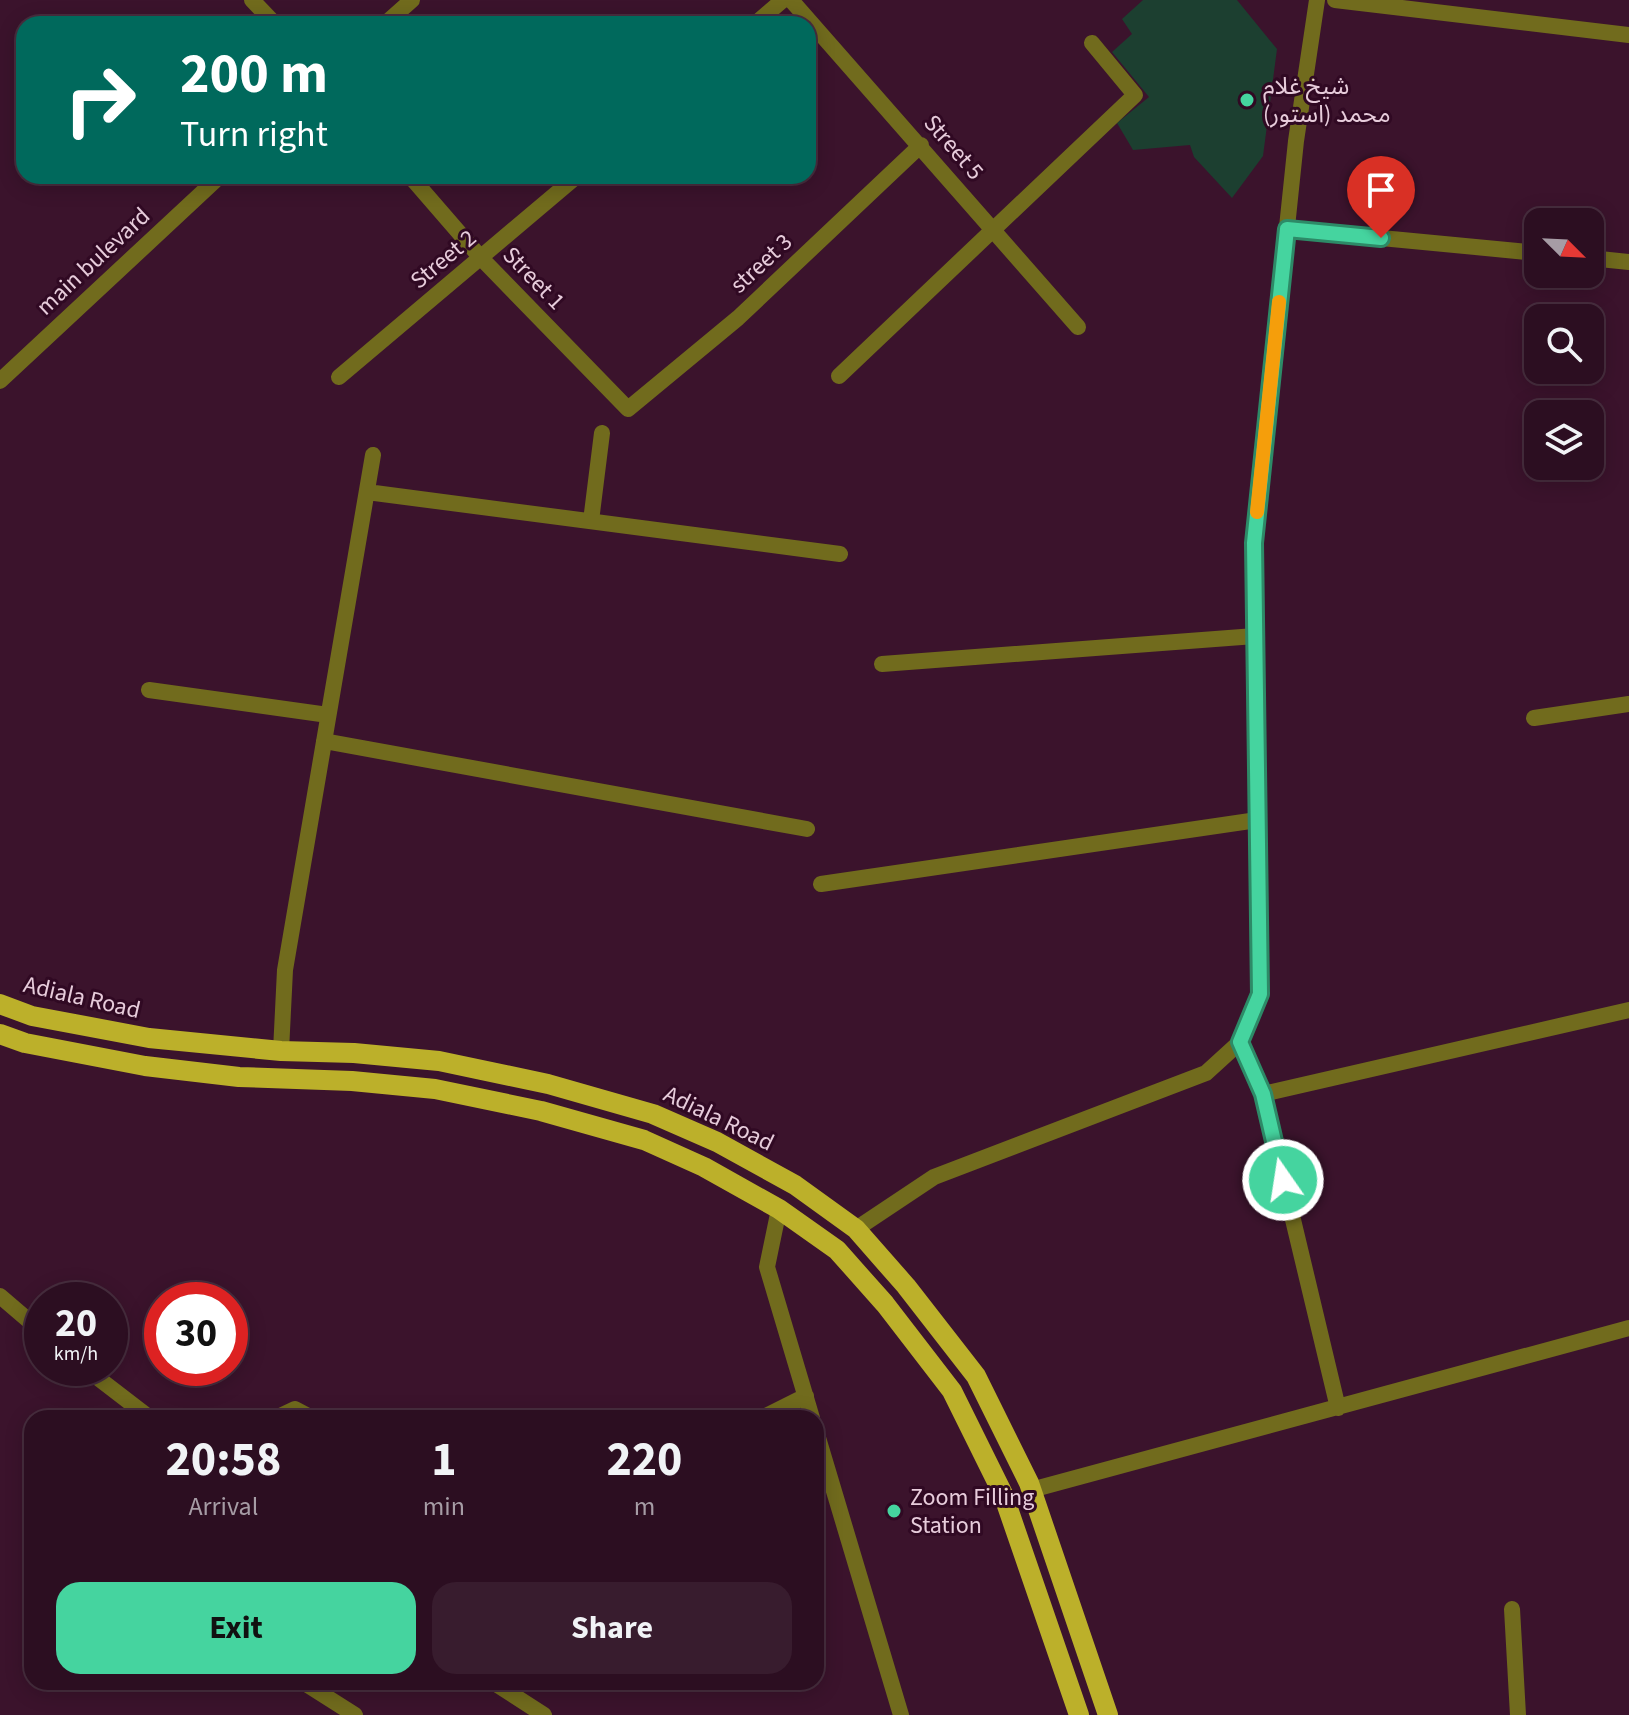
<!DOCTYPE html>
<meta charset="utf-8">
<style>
body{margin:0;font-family:"Source Sans 3","Noto Sans Arabic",sans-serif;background:#381c2e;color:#f1f3f6;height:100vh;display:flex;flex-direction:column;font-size:30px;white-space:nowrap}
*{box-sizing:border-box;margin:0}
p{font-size:26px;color:#a69ca5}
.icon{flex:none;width:44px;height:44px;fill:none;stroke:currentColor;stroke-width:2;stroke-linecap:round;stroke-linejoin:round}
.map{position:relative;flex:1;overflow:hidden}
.side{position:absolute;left:24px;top:1410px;width:800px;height:280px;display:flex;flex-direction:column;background:#2c0e21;border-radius:24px;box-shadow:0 4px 20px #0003,0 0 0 2px #482e3f}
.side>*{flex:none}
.guide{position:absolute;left:16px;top:16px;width:800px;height:168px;border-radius:24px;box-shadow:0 4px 20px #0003,0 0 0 2px #482e3f;background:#00695c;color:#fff;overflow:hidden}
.needle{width:52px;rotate:114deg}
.fabs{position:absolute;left:1524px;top:208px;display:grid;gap:16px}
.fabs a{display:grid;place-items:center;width:80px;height:80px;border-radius:16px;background:#2c0e21;box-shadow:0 4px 20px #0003,0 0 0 2px #482e3f;font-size:40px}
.speed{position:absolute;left:24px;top:1282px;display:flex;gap:16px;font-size:40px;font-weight:700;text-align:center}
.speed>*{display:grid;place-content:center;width:104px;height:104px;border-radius:50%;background:#2c0e21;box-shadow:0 4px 20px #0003,0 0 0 2px #482e3f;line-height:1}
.speed small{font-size:20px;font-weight:400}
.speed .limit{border:12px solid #d22;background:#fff;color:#111}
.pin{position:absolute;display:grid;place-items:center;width:68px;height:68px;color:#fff;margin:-82px -34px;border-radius:50% 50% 50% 0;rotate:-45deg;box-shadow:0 0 8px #0007}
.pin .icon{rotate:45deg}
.me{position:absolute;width:88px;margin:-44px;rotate:347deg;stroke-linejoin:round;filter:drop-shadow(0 0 6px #0008)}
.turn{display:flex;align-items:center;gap:28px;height:168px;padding:0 32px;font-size:36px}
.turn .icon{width:104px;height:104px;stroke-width:2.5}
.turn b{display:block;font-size:56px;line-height:68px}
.eta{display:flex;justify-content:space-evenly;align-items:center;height:136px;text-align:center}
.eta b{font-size:48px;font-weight:700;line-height:56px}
.button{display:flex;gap:16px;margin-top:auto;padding:16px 32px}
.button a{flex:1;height:92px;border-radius:24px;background:#45d49f;color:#111;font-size:32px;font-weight:700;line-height:92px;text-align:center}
.button a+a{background:#381c2e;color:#f1f3f6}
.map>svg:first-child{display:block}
.green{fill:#1c3f30}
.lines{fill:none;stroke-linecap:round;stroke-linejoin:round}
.street{stroke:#716b1d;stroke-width:16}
.primary{stroke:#bcb02a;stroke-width:20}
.route-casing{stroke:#2d8a67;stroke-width:20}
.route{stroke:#45d49f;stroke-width:14}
.slow{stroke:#f59e0b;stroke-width:14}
.poi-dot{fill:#45d49f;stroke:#300923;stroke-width:3}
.labels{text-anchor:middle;stroke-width:6;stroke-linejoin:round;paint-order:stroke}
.poi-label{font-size:24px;fill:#e7ccdb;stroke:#300923;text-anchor:start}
.street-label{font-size:24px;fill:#e7ccdb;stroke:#300923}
</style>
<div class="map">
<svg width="1629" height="1715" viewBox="0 0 1629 1715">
<rect width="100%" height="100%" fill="#3b132c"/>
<path class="green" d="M 1143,0 L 1237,0 L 1277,49 L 1263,156 L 1232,198 L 1194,157 L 1190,145 L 1133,150 L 1117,123 L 1149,97 L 1112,52 L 1132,34 L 1122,19 Z"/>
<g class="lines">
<path class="street" d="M 252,0 L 275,24
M 791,0 L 1078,327
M 1335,0 L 1629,35
M 385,24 L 412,0
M 755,24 L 783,0
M 410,176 L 481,258 L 628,409 L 738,318 L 921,145
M 1287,229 L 1538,253
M 1590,258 L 1629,262
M 839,376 L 1135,95 L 1092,43
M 339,377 L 577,176
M 0,381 L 220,176
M 367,492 L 840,554
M 591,521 L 602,433
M 882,664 L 1255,636
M 149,690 L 328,715
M 1534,718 L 1629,704
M 324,741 L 807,829
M 821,884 L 1257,820
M 1240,1042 L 1263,1094 L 1338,1408
M 281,1051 L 285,970 L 373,455
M 1263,1094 L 1629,1010
M 779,1209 L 767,1267 L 812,1418
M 856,1229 L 934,1177 L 1206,1073 L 1240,1042 L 1260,994 L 1254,543 L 1296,141 L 1317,0
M 0,1296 L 42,1332
M 85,1368 L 150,1418
M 276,1418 L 295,1409 L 312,1418
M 762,1418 L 806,1396
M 816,1431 L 901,1715
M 1031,1490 L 1629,1328
M 1512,1609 L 1518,1715
M 303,1682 L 355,1715
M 493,1682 L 544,1715"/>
<path class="primary" d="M 0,1004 L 32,1016 L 149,1038 L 281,1051 L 354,1053 L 439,1061 L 548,1084 L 653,1114 L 717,1142 L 795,1185 L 856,1229 L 906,1286 L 976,1376 L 1029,1483 L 1108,1715
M 0,1034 L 25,1043 L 145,1066 L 239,1077 L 352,1081 L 435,1089 L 541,1111 L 644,1140 L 704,1167 L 779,1209 L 837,1250 L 885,1304 L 952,1391 L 1003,1494 L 1079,1715"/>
</g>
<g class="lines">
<defs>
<path id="route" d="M 1283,1180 L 1263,1094 L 1240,1042 L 1260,994 L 1254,543 L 1287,229 L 1381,238"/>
</defs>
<use href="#route" class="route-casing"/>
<use href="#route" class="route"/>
<path class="slow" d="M 1257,512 L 1279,302"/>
</g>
<g class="poi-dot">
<circle cx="1247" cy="100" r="8"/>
<circle cx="894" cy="1511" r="8"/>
</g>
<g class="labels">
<g class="poi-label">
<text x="1263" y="94">شیخ غلام<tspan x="1263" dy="28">محمد (استور)</tspan></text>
<text x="910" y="1505">Zoom Filling<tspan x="910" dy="28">Station</tspan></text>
</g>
<g class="street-label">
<text transform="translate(954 147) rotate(49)" y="8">Street 5</text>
<text transform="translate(443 259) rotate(-40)" y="8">Street 2</text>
<text transform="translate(93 261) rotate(-43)" y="8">main bulevard</text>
<text transform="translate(761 263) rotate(-43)" y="8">street 3</text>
<text transform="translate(534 278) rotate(46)" y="8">Street 1</text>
<text transform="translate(82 997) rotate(13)" y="8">Adiala Road</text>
<text transform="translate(719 1118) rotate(26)" y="8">Adiala Road</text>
</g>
</g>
</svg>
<div class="fabs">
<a><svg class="needle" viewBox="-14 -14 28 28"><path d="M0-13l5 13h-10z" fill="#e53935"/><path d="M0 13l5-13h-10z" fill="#a69ca5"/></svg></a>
<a><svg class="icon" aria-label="search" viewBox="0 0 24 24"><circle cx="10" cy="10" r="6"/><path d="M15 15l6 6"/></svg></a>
<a><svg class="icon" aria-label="layers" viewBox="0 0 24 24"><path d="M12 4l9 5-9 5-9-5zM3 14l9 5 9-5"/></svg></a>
</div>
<div class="speed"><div>20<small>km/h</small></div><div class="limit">30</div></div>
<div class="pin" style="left:1381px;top:238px;background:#d93025"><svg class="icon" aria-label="arrive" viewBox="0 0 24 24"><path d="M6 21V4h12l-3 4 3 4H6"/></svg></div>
<svg class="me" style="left:1283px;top:1180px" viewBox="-20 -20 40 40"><circle r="17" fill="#45d49f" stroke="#fff" stroke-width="3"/><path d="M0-11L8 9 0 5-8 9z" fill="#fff"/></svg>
<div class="guide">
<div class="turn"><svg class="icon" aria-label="right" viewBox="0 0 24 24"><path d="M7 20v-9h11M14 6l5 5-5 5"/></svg><div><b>200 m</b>Turn right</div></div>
</div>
<section class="side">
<div class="eta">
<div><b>20:58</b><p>Arrival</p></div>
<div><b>1</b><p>min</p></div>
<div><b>220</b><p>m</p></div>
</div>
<div class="button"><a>Exit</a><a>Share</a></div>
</section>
</div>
